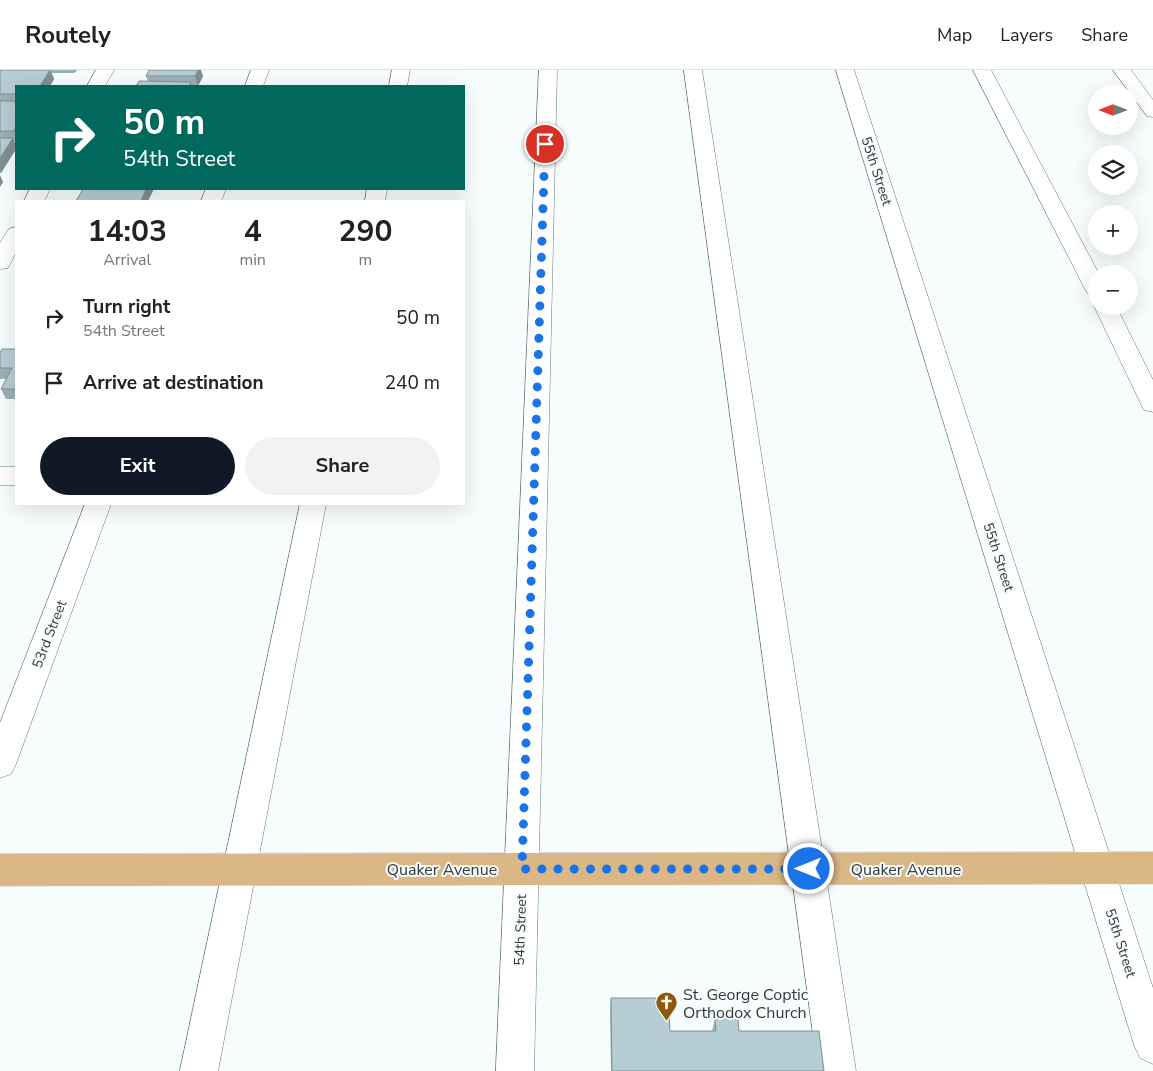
<!DOCTYPE html>
<meta charset="utf-8">
<style>
body{margin:0;font-family:"Nunito Sans",sans-serif;background:#f2f2f2;color:#222;height:100vh;display:flex;flex-direction:column;font-size:19px;white-space:nowrap}
*{box-sizing:border-box;margin:0}
p{font-size:16px;color:#767676}
.icon{flex:none;width:28px;height:28px;fill:none;stroke:currentColor;stroke-width:2;stroke-linecap:round;stroke-linejoin:round}
.map{position:relative;flex:1;overflow:hidden}
.side{position:absolute;left:15px;top:130px;width:450px;height:305px;display:flex;flex-direction:column;background:#fff;border-radius:0px;box-shadow:0 5px 20px #0002}
.side>*{flex:none}
.banner{position:absolute;left:15px;top:15px;width:450px;height:105px;border-radius:0px;box-shadow:0 5px 20px #0002;background:#00695c;color:#fff;overflow:hidden}
.needle{width:32px;rotate:270deg}
.buttons{position:absolute;left:1088px;top:15px;display:grid;gap:10px}
.buttons a{display:grid;place-items:center;width:50px;height:50px;border-radius:50%;background:#fff;box-shadow:0 5px 20px #0002;font-size:25px}
.pin{position:absolute;display:grid;place-items:center;width:42px;height:42px;color:#fff;margin:-21px;border:2px solid #fff;border-radius:50%;box-shadow:0 1px 5px #0007}
.me{position:absolute;width:55px;margin:-28px;rotate:270deg;stroke-linejoin:round;filter:drop-shadow(0 0 4px #0008)}
.turn{display:flex;align-items:center;gap:18px;height:105px;padding:0 25px;font-size:22px}
.turn .icon{width:65px;height:65px;stroke-width:2.5}
.turn b{display:block;font-size:35px;line-height:42px}
.eta{display:flex;justify-content:space-evenly;align-items:center;height:85px;text-align:center}
.eta b{font-size:30px;font-weight:700;line-height:35px}
.action{display:flex;gap:10px;margin-top:auto;padding:10px 25px}
.action a{flex:1;height:58px;border-radius:30px;background:#111827;color:#fff;font-size:20px;font-weight:700;line-height:58px;text-align:center}
.action a+a{background:#f2f2f2;color:#222}
ul{padding:0;list-style:none}
li{display:flex;align-items:center;gap:15px;height:65px;padding:0 25px}
li div{flex:1}
li b{display:block;font-size:19px}
li em{font-style:normal}
header{display:flex;align-items:center;gap:30px;box-sizing:border-box;height:70px;padding:0 25px;background:#fff;border-bottom:1px solid #e0e0e0}
header strong{font-size:24px}
nav{display:flex;gap:28px;margin-inline-start:auto;font-size:18px}
.map>svg:first-child{display:block}
.lines{fill:none;stroke-linecap:round;stroke-linejoin:round}
.minor-casing{stroke:#63787e;stroke-width:1}
.major-casing{stroke:#d6d7d8;stroke-width:1}
.minor{fill:#fff;fill-rule:evenodd}
.major{fill:#dcb786;fill-rule:evenodd}
.wall{fill:#9db0b6}
.shaded-wall{fill:#7f9094}
.building{fill:#b6cdd4;stroke:#7f9094}
.route{stroke:#1a73e8;stroke-width:9;stroke-dasharray:0 16.2}
.labels{text-anchor:middle;stroke-width:4;stroke-linejoin:round;paint-order:stroke}
.street-label{font-size:14px;fill:#30393c;stroke:#f7fcfd}
.near-street-label{font-size:16px;fill:#30393c;stroke:#f7fcfd}
.near-poi-label{font-size:16px;fill:#30393c;stroke:#f7fcfd;text-anchor:start}
</style>
<header>
<strong>Routely</strong>
<nav><a>Map</a><a>Layers</a><a>Share</a></nav>
</header>
<div class="map">
<svg width="1153" height="1001" viewBox="0 0 1153 1001">
<rect width="100%" height="100%" fill="#f7fcfd"/>
<g class="lines">
<defs>
<path id="minor" d="M 96,0 L 114,0 L 105,16 L 87,16 Z
M 251,0 L 269,0 L 263,16 L 245,16 Z
M 392,0 L 410,0 L 407,16 L 389,16 Z
M 539,0 L 557,0 L 534,1001 L 496,1001 Z
M 684,0 L 702,0 L 856,1001 L 818,1001 Z
M 836,0 L 854,0 L 1153,918 L 1153,994 L 1140,988 L 1134,975 Z
M 973,0 L 991,0 L 1099,204 L 1096,204 L 1096,226 L 1088,224 L 1085,219 Z
M 1113,0 L 1131,0 L 1153,30 L 1153,47 L 1147,46 Z
M 30,119 L 50,119 L 44,131 L 24,131 Z
M 206,119 L 226,119 L 221,131 L 201,131 Z
M 367,119 L 387,119 L 385,131 L 365,131 Z
M 16,157 L 16,182 L 8,198 L 0,199 L 0,173 L 9,159 Z
M 1096,233 L 1096,236 L 1116,236 L 1153,310 L 1153,342 L 1144,340 L 1141,334 L 1094,236 Z
M 0,397 L 16,397 L 16,415 L 0,415 Z
M 85,434 L 111,434 L 16,694 L 11,704 L 0,708 L 0,653 Z
M 300,434 L 326,434 L 218,1001 L 180,1001 Z"/>
<path id="major" d="M 1153,782 L 1153,814 L 0,816 L 0,784 Z"/>
</defs>
<use href="#minor" class="minor-casing"/>
<use href="#major" class="major-casing"/>
<use href="#minor" class="minor"/>
<use href="#major" class="major"/>
</g>
<path class="wall" d="M 0,0 L 77,0 L 75,3 L 52,3 L 54,9 L 50,16 L 16,16 L 16,71 L 14,71 L 16,76 L 16,79 L 1,103 L 0,103 Z
M 146,6 L 203,6 L 198,16 L 136,16 L 148,11 Z
M 16,279 L 16,329 L 6,329 L 1,319 L 6,309 L 0,309 L 0,283 Z
M 611,928 L 670,961 L 712,961 L 715,949 L 824,1001 L 611,1001 L 610,941 Z"/>
<path class="shaded-wall" d="M 50,0 L 54,9 L 50,16 L 40,16 Z
M 198,0 L 201,0 L 203,6 L 198,16 L 195,6 Z
M 16,57 L 16,67 L 14,61 Z
M 13,68 L 16,76 L 16,79 L 1,103 L 0,100 L 0,88 Z
M 0,105 L 3,112 L 0,117 Z
M 146,119 L 154,119 L 148,131 L 141,131 Z"/>
<path class="building" d="M 0,0 L 50,0 L 40,16 L 16,16 L 16,24 L 0,24 Z
M 149,0 L 198,0 L 195,6 L 146,6 Z
M 139,11 L 191,12 L 189,16 L 136,16 Z
M 0,31 L 16,31 L 16,57 L 14,61 L 0,61 Z
M 0,68 L 13,68 L 0,88 Z
M 83,119 L 146,119 L 141,131 L 76,131 Z
M 2,279 L 16,279 L 16,319 L 1,319 L 12,298 L 0,298 L 0,283 Z
M 611,928 L 668,928 L 670,961 L 716,961 L 715,949 L 738,949 L 739,961 L 819,961 L 824,1001 L 612,1001 Z"/>
<g class="lines">
<path class="route" d="M 545,74 L 522,799 L 809,799"/>
</g>
<defs>
<symbol id="church-pin" viewBox="-11 -11 22 30"><path d="M0 17L-7.5 6A9.5 9.5 0 1 1 7.5 6Z" fill="#8e5a09" stroke="#f7fcfd"/><path d="M-1.2-6h2.4v3.5h3.3v2.4h-3.3V6h-2.4V-.1h-3.3v-2.4h3.3Z" fill="#fff"/></symbol>
</defs>
<g fill-rule="evenodd">
<use href="#church-pin" x="654" y="920" width="25" height="34"/>
</g>
<g class="labels">
<g class="street-label">
<text transform="translate(877 101) rotate(72)" y="5">55th Street</text>
<text transform="translate(999 487) rotate(72)" y="5">55th Street</text>
<text transform="translate(49 564) rotate(-69)" y="5">53rd Street</text>
<text transform="translate(520 860) rotate(-88)" y="5">54th Street</text>
<text transform="translate(1121 873) rotate(72)" y="5">55th Street</text>
</g>
<g class="near-street-label">
<text x="442" y="805">Quaker Avenue</text>
<text x="906" y="805">Quaker Avenue</text>
</g>
<g class="near-poi-label">
<text x="683" y="930">St. George Coptic<tspan x="683" dy="18">Orthodox Church</tspan></text>
</g>
</g>
</svg>
<div class="buttons">
<a><svg class="needle" viewBox="-14 -14 28 28"><path d="M0-13l5 13h-10z" fill="#e53935"/><path d="M0 13l5-13h-10z" fill="#767676"/></svg></a>
<a><svg class="icon" aria-label="layers" viewBox="0 0 24 24"><path d="M12 4l9 5-9 5-9-5zM3 14l9 5 9-5"/></svg></a>
<a>+</a>
<a>−</a>
</div>
<div class="pin" style="left:545px;top:74px;background:#d93025"><svg class="icon" aria-label="arrive" viewBox="0 0 24 24"><path d="M6 21V4h12l-3 4 3 4H6"/></svg></div>
<svg class="me" style="left:809px;top:799px" viewBox="-20 -20 40 40"><circle r="17" fill="#1a73e8" stroke="#fff" stroke-width="3"/><path d="M0-11L8 9 0 5-8 9z" fill="#fff"/></svg>
<div class="banner">
<div class="turn"><svg class="icon" aria-label="right" viewBox="0 0 24 24"><path d="M7 20v-9h11M14 6l5 5-5 5"/></svg><div><b>50 m</b>54th Street</div></div>
</div>
<section class="side">
<div class="eta">
<div><b>14:03</b><p>Arrival</p></div>
<div><b>4</b><p>min</p></div>
<div><b>290</b><p>m</p></div>
</div>
<ul>
<li><svg class="icon" aria-label="right" viewBox="0 0 24 24"><path d="M7 20v-9h11M14 6l5 5-5 5"/></svg><div><b>Turn right</b><p>54th Street</p></div><em>50 m</em></li>
<li><svg class="icon" aria-label="arrive" viewBox="0 0 24 24"><path d="M6 21V4h12l-3 4 3 4H6"/></svg><div><b>Arrive at destination</b></div><em>240 m</em></li>
</ul>
<div class="action"><a>Exit</a><a>Share</a></div>
</section>
</div>
